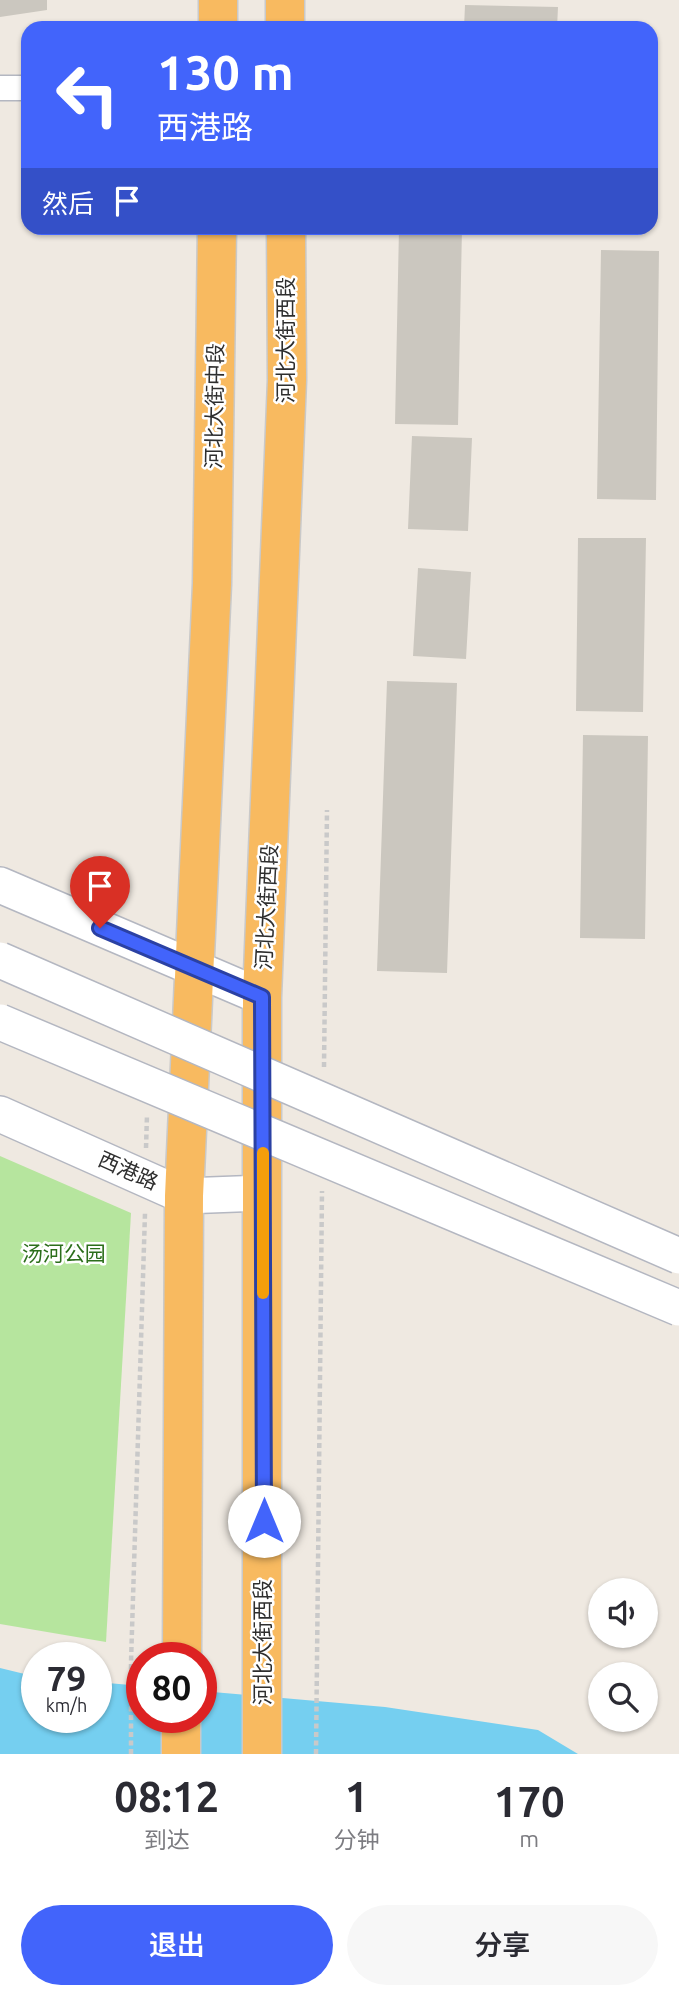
<!DOCTYPE html>
<html lang="zh">
<meta charset="utf-8">
<style>
body{margin:0;font-family:Ubuntu,"Noto Sans SC",sans-serif;background:#f7f7f7;color:#2b2b33;height:100vh;display:flex;flex-direction:column;font-size:26px;white-space:nowrap}
*{box-sizing:border-box;margin:0}
p{font-size:23px;color:#7c7c81}
.icon{flex:none;width:38px;height:38px;fill:none;stroke:currentColor;stroke-width:2;stroke-linecap:round;stroke-linejoin:round}
.map{position:relative;height:1754px;overflow:hidden}
.drawer{display:flex;flex-direction:column;background:#fff;flex:1}
.drawer>*{flex:none}
.guide{position:absolute;left:21px;top:21px;width:637px;height:214px;border-radius:21px;box-shadow:0 2px 5px #0004;background:#4264fb;color:#fff;overflow:hidden}
.fabs{position:absolute;left:588px;top:1578px;display:grid;gap:14px}
.fabs a{display:grid;place-items:center;width:70px;height:70px;border-radius:50%;background:#fff;box-shadow:0 2px 5px #0004;font-size:35px}
.speed{position:absolute;left:21px;top:1642px;display:flex;gap:14px;font-size:35px;font-weight:700;text-align:center}
.speed>*{display:grid;place-content:center;width:91px;height:91px;border-radius:50%;background:#fff;box-shadow:0 2px 5px #0004;line-height:1}
.speed small{font-size:18px;font-weight:400}
.speed .limit{border:10px solid #d22;background:#fff;color:#111}
.pin{position:absolute;display:grid;place-items:center;width:60px;height:60px;color:#fff;margin:-72px -30px;border-radius:50% 50% 50% 0;rotate:-45deg;box-shadow:0 0 7px #0007}
.pin .icon{rotate:45deg}
.me{position:absolute;width:77px;margin:-38px;rotate:0deg;stroke-linejoin:round;filter:drop-shadow(0 0 5px #0008)}
.turn{display:flex;align-items:center;gap:24px;height:147px;padding:0 21px;font-size:32px}
.turn .icon{width:91px;height:91px;stroke-width:2.5}
.turn b{display:block;font-size:49px;line-height:60px}
.then{display:flex;align-items:center;height:66px;padding:0 21px;background:#0003;gap:14px;font-size:26px}
.eta{display:flex;justify-content:space-evenly;align-items:center;height:119px;text-align:center}
.eta b{font-size:42px;font-weight:600;line-height:49px}
.cta{display:flex;gap:14px;margin-top:auto;padding:14px 21px}
.cta a{flex:1;height:80px;border-radius:42px;background:#4264fb;color:#fff;font-size:28px;font-weight:600;line-height:80px;text-align:center}
.cta a+a{background:#f7f7f7;color:#2b2b33}
.map>svg:first-child{display:block}
.green{fill:#b6e59e}
.water{fill:#75cff0}
.building{fill:#cbc7bf}
.lines{fill:none;stroke-linecap:round;stroke-linejoin:round}
.minor-casing{stroke:#b4b7c1;stroke-width:27}
.secondary-casing{stroke:#b4b7c1;stroke-width:38}
.trunk-casing{stroke:#c9c9c9;stroke-width:41}
.path{stroke:#c9c9c9;stroke-width:4.5;stroke-dasharray:5 3.5;stroke-linecap:butt}
.minor{stroke:#fff;stroke-width:24}
.secondary{stroke:#fff;stroke-width:35}
.trunk{stroke:#f8ba60;stroke-width:38}
.secondary-bridge-casing{stroke:#b4b7c1;stroke-width:38;stroke-linecap:butt}
.secondary-bridge{stroke:#fff;stroke-width:35}
.route-casing{stroke:#2b41a3;stroke-width:18}
.route{stroke:#4264fb;stroke-width:12}
.slow{stroke:#f59e0b;stroke-width:12}
.labels{text-anchor:middle;stroke-width:5;stroke-linejoin:round;paint-order:stroke}
.street-label{font-size:21px;fill:#2e2e2e;stroke:#fff}
.park-label{font-size:21px;fill:#2c6e1b;stroke:#fff}
</style>
<div class="map">
<svg width="679" height="1754" viewBox="0 0 679 1754">
<rect width="100%" height="100%" fill="#efe9e1"/>
<path class="green" d="M 0,1156 L 131,1213 L 106,1642 L 0,1624 Z"/>
<path class="water" d="M 0,1668 L 37,1677 L 37,1717 L 96,1717 L 96,1682 L 142,1686 L 142,1717 L 201,1717 L 201,1691 L 385,1707 L 538,1730 L 578,1754 L 0,1754 Z"/>
<path class="building" d="M 0,0 L 47,0 L 47,10 L 0,17 Z
M 465,5 L 558,7 L 557,28 L 464,28 Z
M 399,228 L 462,228 L 458,425 L 395,424 Z
M 601,250 L 659,251 L 656,500 L 597,499 Z
M 412,436 L 472,438 L 468,531 L 408,529 Z
M 578,538 L 646,538 L 643,712 L 576,711 Z
M 418,568 L 471,572 L 466,659 L 413,656 Z
M 387,681 L 457,683 L 447,973 L 377,971 Z
M 583,735 L 648,736 L 645,939 L 580,938 Z"/>
<g class="lines">
<defs>
<path id="minor" d="M 0,88 L 28,88"/>
<path id="secondary" d="M 0,885 L 262,997
M 0,1114 L 184,1196 L 263,1193"/>
<path id="trunk" d="M 218,0 L 218,28
M 285,0 L 285,28
M 182,1657 L 184,1196 L 212,584 L 217,228
M 181,1754 L 181,1717
M 262,1754 L 262,997 L 287,380 L 286,228"/>
</defs>
<use href="#minor" class="minor-casing"/>
<use href="#secondary" class="secondary-casing"/>
<use href="#trunk" class="trunk-casing"/>
<path class="path" d="M 324,1067 L 327,810
M 146,1148 L 147,1115
M 131,1754 L 131,1662 L 145,1213
M 316,1754 L 322,1191"/>
<use href="#minor" class="minor"/>
<use href="#secondary" class="secondary"/>
<use href="#trunk" class="trunk"/>
<defs>
<path id="secondary-bridge" d="M 0,960 L 679,1256
M 0,1022 L 679,1308"/>
</defs>
<use href="#secondary-bridge" class="secondary-bridge-casing"/>
<use href="#secondary-bridge" class="secondary-bridge"/>
</g>
<g class="lines">
<defs>
<path id="route" d="M 100,928 L 262,997 L 264,1521"/>
</defs>
<use href="#route" class="route-casing"/>
<use href="#route" class="route"/>
<path class="slow" d="M 263,1153 L 263,1293"/>
</g>
<g class="labels">
<g class="street-label">
<text transform="translate(286 340) rotate(-90)" y="7">河北大街西段</text>
<text transform="translate(215 406) rotate(-89)" y="7">河北大街中段</text>
<text transform="translate(267 907) rotate(-87)" y="7">河北大街西段</text>
<text transform="translate(128 1171) rotate(24)" y="7">西港路</text>
<text transform="translate(263 1642) rotate(-90)" y="7">河北大街西段</text>
</g>
<g class="park-label">
<text x="64" y="1261">汤河公园</text>
</g>
</g>
</svg>
<div class="fabs">
<a><svg class="icon" aria-label="sound" viewBox="0 0 24 24"><path d="M4 9h4l5-4v14l-5-4H4zM17 9q2 3 0 6"/></svg></a>
<a><svg class="icon" aria-label="search" viewBox="0 0 24 24"><circle cx="10" cy="10" r="6"/><path d="M15 15l6 6"/></svg></a>
</div>
<div class="speed"><div>79<small>km/h</small></div><div class="limit">80</div></div>
<div class="pin" style="left:100px;top:928px;background:#d93025"><svg class="icon" aria-label="arrive" viewBox="0 0 24 24"><path d="M6 21V4h12l-3 4 3 4H6"/></svg></div>
<svg class="me" style="left:264px;top:1521px" viewBox="-20 -20 40 40"><circle r="19" fill="#fff"/><path d="M0-13L10 11 0 6-10 11z" fill="#4264fb"/></svg>
<div class="guide">
<div class="turn"><svg class="icon" aria-label="left" viewBox="0 0 24 24"><path d="M17 20v-9H6M10 6l-5 5 5 5"/></svg><div><b>130 m</b>西港路</div></div>
<div class="then">然后<svg class="icon" aria-label="arrive" viewBox="0 0 24 24"><path d="M6 21V4h12l-3 4 3 4H6"/></svg></div>
</div>
</div>
<section class="drawer">
<div class="eta">
<div><b>08:12</b><p>到达</p></div>
<div><b>1</b><p>分钟</p></div>
<div><b>170</b><p>m</p></div>
</div>
<div class="cta"><a>退出</a><a>分享</a></div>
</section>
